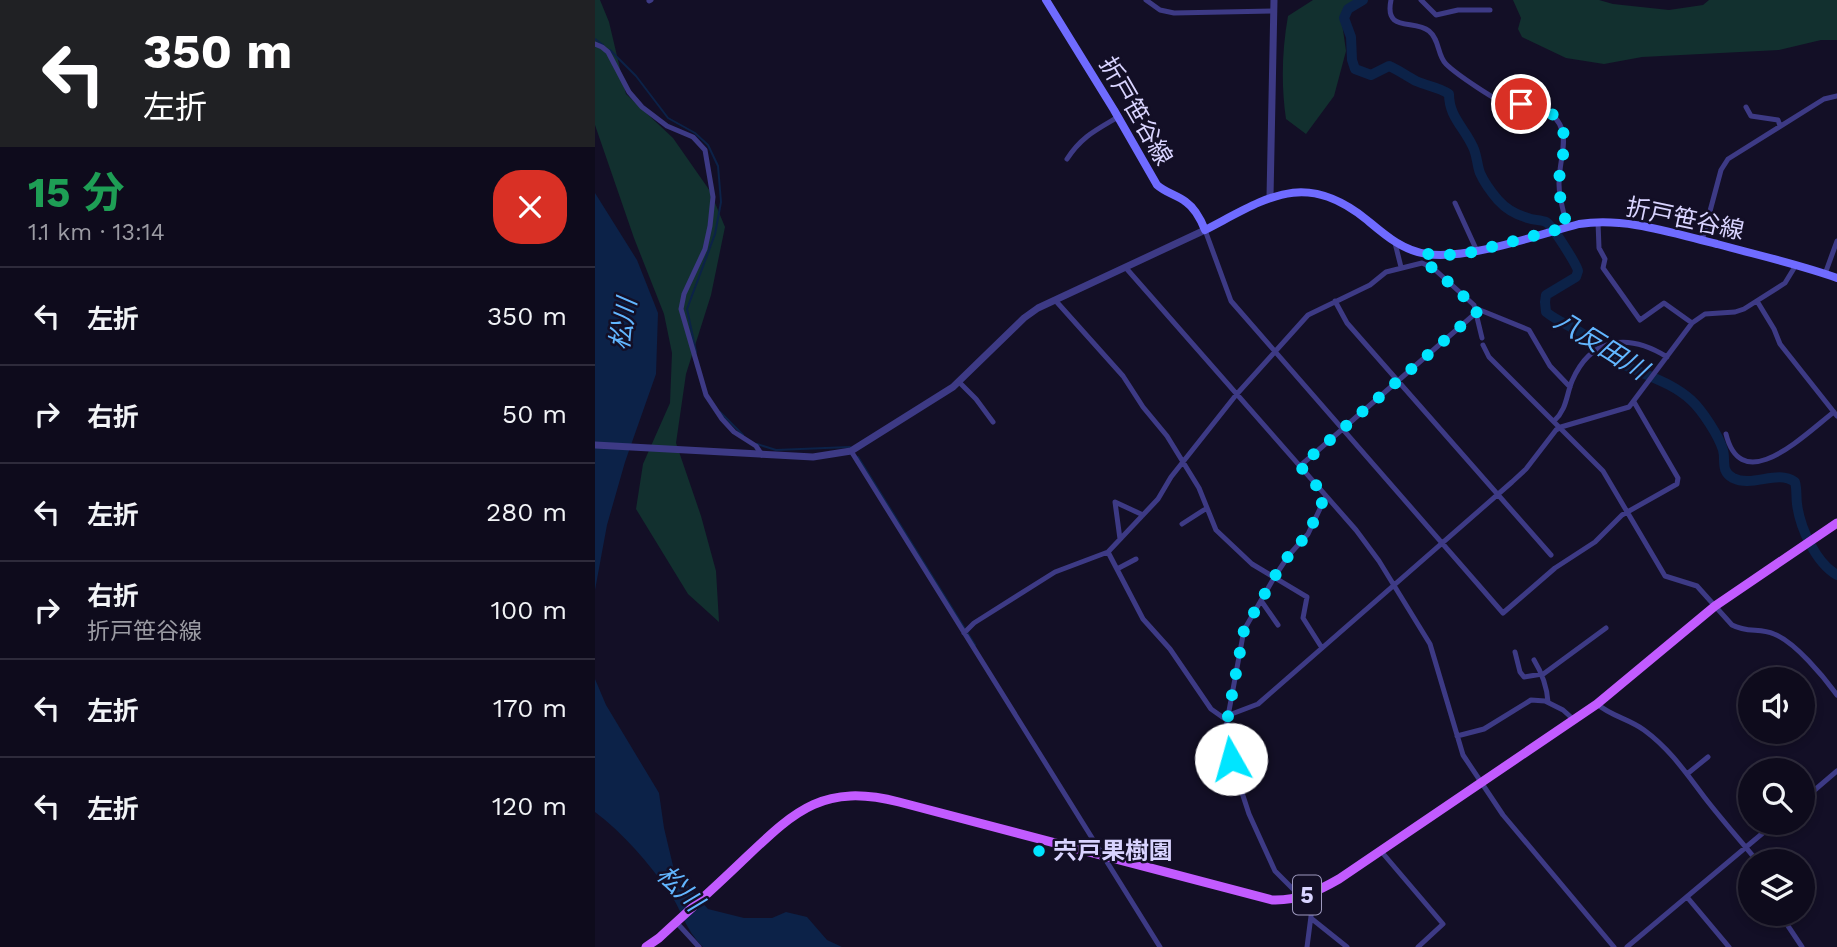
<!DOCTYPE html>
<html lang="ja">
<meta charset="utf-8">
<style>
body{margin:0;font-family:"Work Sans","Noto Sans JP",sans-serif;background:#171425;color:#f1f3f6;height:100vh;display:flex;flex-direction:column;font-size:26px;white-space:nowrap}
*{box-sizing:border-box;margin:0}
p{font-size:23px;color:#9b9ba3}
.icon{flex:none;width:38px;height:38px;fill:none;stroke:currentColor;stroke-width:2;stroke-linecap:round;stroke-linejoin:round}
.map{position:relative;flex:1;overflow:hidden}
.panel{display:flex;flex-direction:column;background:#0e0b1c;width:595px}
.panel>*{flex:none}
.banner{background:#202124;color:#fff;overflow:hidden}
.tools{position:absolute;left:1143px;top:667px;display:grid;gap:14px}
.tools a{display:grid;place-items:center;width:77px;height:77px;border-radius:50%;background:#0e0b1c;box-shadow:0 4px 10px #0003,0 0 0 2px #2e2b3b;font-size:35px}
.pin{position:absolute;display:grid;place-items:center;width:60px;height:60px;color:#fff;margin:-30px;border:4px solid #fff;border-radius:50%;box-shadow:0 2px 7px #0007}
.me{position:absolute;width:77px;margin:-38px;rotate:353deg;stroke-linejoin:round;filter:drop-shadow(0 0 5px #0008)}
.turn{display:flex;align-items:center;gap:24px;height:147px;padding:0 28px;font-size:32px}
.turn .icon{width:91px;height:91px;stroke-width:2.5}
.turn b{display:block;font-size:49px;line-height:60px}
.round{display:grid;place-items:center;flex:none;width:74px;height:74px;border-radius:28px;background:#171425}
.head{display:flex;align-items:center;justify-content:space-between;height:119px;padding:0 28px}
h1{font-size:42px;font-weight:700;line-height:52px;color:#1e9e55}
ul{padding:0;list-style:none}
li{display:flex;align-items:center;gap:21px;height:98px;padding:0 28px;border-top:2px solid #2e2b3b}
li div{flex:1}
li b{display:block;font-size:26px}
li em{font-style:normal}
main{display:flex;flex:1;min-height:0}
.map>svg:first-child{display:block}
.green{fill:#12302f}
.water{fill:#0c2248}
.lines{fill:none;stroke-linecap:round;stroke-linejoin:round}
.stream{stroke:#0c2248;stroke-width:2}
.river{stroke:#0c2248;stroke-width:10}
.minor{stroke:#3d3a85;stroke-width:5}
.tertiary{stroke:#3d3a85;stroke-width:7}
.secondary{stroke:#6f6bff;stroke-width:8}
.primary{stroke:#c25bff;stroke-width:9}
.route{stroke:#00e5ff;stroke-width:12;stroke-dasharray:0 21.6}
.poi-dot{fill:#00e5ff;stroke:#130f26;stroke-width:2.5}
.labels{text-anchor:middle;stroke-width:5;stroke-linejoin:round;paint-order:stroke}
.shield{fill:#130f26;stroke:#9e99be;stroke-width:2}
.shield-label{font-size:23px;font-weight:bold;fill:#d9d4ff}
.street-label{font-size:24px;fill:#d9d4ff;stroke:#130f26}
.poi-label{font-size:24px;font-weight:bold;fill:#d9d4ff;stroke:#130f26;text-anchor:start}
.water-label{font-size:26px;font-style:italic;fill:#62b6ff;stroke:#130f26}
</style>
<main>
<section class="panel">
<div class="banner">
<div class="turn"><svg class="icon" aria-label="left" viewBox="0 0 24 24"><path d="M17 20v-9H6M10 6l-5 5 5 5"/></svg><div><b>350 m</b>左折</div></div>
</div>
<div class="head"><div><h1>15 分</h1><p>1.1 km · 13:14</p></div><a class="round" style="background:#d93025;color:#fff"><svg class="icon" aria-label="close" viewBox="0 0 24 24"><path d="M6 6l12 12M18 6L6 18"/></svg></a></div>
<ul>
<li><svg class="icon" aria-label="left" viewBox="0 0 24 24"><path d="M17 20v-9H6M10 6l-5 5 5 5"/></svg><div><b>左折</b></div><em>350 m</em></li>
<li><svg class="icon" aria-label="right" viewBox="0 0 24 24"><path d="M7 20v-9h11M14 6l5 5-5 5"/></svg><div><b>右折</b></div><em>50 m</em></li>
<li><svg class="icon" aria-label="left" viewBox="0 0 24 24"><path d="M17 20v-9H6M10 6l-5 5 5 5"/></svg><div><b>左折</b></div><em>280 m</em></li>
<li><svg class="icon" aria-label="right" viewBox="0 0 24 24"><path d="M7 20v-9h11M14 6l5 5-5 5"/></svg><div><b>右折</b><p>折戸笹谷線</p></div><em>100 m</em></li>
<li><svg class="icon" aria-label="left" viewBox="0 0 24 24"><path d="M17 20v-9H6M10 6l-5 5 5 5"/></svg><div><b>左折</b></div><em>170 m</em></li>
<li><svg class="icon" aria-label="left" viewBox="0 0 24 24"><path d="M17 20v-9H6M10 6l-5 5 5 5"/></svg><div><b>左折</b></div><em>120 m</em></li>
</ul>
</section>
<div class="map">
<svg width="1242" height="947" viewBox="0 0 1242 947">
<rect width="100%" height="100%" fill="#130f26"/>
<path class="green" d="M 0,0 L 5,0 L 14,22 L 31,94 L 78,138 L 115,191 L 130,227 L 116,295 L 91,374 L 81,443 L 106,516 L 121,571 L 124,622 L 93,594 L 41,509 L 48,464 L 75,403 L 77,353 L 69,314 L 39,238 L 0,125 Z
M 718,0 L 766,0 L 746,16 L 751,51 L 739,96 L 711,134 L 691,119 C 686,85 687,50 693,16 Z
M 918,0 L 1004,0 L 1018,4 L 1074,10 L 1108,5 L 1114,0 L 1242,0 L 1242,40 L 1226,40 L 1184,50 L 1047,57 L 1009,64 L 971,58 L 927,37 L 923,29 L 926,18 Z"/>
<path class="water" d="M 0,193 L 42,260 L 63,313 L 61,374 L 30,462 L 12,525 L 0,590 Z
M 0,679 L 11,705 L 64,793 L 69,828 L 79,870 L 113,909 L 149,918 L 177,918 L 191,912 L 212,917 L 232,940 L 247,947 L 108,947 C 89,928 88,912 74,892 C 54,863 28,833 0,812 Z"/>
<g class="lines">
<path class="stream" d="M 0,39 L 8,45
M 15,50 L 41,76 L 73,118 L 100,133 L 113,145 L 123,166 L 126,202 L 120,234 L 92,309 L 101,352
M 125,412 L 148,435
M 162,444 L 181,450 L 255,447
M 263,457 L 380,645"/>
<path class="river" d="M 768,0 L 753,9 L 749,18 L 756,37 L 757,60 L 760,69 L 776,75 L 794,66 C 804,70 811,76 821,81 C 832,86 844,87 854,94 C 854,117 869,127 878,147 C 882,155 882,165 885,173 C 889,182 897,193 903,200 C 911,209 924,216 936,219 C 940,220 947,220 951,222 C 957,225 982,265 983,271 L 981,277 L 951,295 L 950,302 L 951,312 C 962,321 976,326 988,334 C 1001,343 1011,356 1026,363 C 1050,376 1075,381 1096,400 C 1107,410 1124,436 1128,450 C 1131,460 1125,471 1138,478 C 1158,488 1182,469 1200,482 C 1202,489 1201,497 1202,504 C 1205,528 1221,563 1242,575"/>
<path class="minor" d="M 551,0 L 565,10 L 579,13 L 679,11
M 796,0 C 789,33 819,19 834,31 C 845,40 842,55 851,64 C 860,73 903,103 915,105 C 925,107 936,103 946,106 C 982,128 964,151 964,184 C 964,198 969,213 972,227
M 826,0 L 841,15 L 863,10 L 895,10
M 54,1 L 56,0
M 0,44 L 7,47 L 13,52 L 34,92 L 47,107 L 72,126 L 98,137 L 110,150 L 118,197 L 115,226 L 110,249 L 89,294 L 86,309 L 111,395 L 127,419 L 139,432 L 161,446 L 167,455
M 1151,107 L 1156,116 L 1183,120 L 1185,126
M 472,159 C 486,137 501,130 523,117
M 860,203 L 882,251
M 1003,222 L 1004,248 L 1010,259 L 1008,268 L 1045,320 L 1069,303 L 1097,323
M 610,230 L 636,301 L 908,613 L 960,568 L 1000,542 L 1027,515 L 1082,484 L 1083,478 L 1039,402
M 1107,241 L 1126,170 L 1133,159 L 1229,99 L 1242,96
M 800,243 L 806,267
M 531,268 L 761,530 L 784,561 L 835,644 L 868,755 L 908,815 L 1019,947
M 1230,274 L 1242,241
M 460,300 L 528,376 L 548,407 L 572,436 L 604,488 L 621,530 L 657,564 L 712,597 L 708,618 L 727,648
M 740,301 L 752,323 L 956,555
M 1162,301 L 1179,329 L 1185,344 L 1242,416
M 880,308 L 934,330 L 955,366 L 975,387
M 888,345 L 894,357 L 1008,471 L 1070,576 L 1102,586 L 1137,625 C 1152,633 1165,628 1179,634 C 1200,642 1229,677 1242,695
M 364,382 L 381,399 L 398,422
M 959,421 C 972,409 971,396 977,381 C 996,337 1033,333 1072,357
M 1131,434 C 1147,499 1211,433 1239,412
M 256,451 L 565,947
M 705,466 L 882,312
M 587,524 L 612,508
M 525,539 L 520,502 L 548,515
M 513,552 L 548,619 L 575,649 L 616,709 L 633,721
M 522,569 L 541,559
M 667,602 L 683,625
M 369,633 L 379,623 L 460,572 L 513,552 L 563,499 L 576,477 L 641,395 L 713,315 L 775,285 L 791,272 L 827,263 L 838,268 L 879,305 L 887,338
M 920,652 L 925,672 L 929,677 L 947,674
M 939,660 C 947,673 952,687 953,702
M 947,675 L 1011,628
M 1002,704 C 1016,716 1034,719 1049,730 C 1075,749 1091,773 1110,798 C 1127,820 1145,840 1162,861
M 634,715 L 663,704 L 917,482 L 931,469 L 961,430 L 966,427 L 1034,407 L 1097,323 L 1110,314 L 1140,312 L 1149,309 L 1190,283 L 1201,265
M 862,736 L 889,729 L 936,700 L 950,701 L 968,710 L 978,719
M 1092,774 L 1113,757
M 1208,800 L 1242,771
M 785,850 L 848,924 L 823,947
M 705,896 L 680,871 L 669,847 L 654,814 L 636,759 L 631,727 L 649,630 L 680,576 L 694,555 L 713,534 L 731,496
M 1092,897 L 1134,947
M 1185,914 L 1207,947
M 717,919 L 752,947
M 81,922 L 104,947
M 712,947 L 719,893
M 1032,947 L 1181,822"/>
<path class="tertiary" d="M 675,197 L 679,0
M 0,445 L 218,457 L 256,451 L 358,387 L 429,318 L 443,308 L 610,230"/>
<path class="secondary" d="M 451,0 L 519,110 L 562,185 C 571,193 582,195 591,202 C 601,209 606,220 610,230 C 672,198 709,169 772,220 C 790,235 808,251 832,254 C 873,260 942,235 984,224 C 1031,217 1077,233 1122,244 C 1162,255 1203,264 1242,278"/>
<path class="primary" d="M 51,947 L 64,938 C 91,913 118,889 144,864 C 198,813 225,782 304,802 L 677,900 C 703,901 723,891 744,879 L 1002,704 L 1120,606 L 1242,523"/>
</g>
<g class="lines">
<path class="route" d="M 636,759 L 631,727 L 649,630 L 680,576 L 694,555 L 713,534 L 730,496 L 705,466 L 882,312 L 879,306 L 838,268 L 827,263 L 833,254 L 866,255 L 972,227 C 969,213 964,198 964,184 C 964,162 978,135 960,117 C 950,106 941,104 926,104"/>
</g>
<circle class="poi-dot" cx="444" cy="851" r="7"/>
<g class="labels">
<rect class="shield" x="698" y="875.5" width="28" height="39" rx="5"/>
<g class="shield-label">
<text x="712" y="903">5</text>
</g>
<g class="street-label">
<text transform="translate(541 111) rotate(60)" y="8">折戸笹谷線</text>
<text transform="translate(1090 219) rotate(12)" y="8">折戸笹谷線</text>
</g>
<g class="poi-label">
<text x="458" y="859">宍戸果樹園</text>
</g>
<g class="water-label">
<text transform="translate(28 324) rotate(-81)" y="9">松川</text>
<text transform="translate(1006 345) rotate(32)" y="9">八反田川</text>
<text transform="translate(85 888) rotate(45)" y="9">松川</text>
</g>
</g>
</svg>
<div class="tools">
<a><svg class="icon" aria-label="sound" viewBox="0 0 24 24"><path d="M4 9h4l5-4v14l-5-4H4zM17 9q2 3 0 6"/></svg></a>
<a><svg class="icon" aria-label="search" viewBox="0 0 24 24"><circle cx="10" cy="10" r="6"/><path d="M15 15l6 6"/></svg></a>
<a><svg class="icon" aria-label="layers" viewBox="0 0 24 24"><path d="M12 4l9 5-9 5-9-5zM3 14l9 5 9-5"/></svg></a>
</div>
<div class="pin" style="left:926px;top:104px;background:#d93025"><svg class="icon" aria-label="arrive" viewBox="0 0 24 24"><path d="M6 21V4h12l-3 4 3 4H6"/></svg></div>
<svg class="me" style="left:636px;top:759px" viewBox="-20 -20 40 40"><circle r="19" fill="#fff"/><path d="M0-13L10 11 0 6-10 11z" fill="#00e5ff"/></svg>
</div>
</main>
